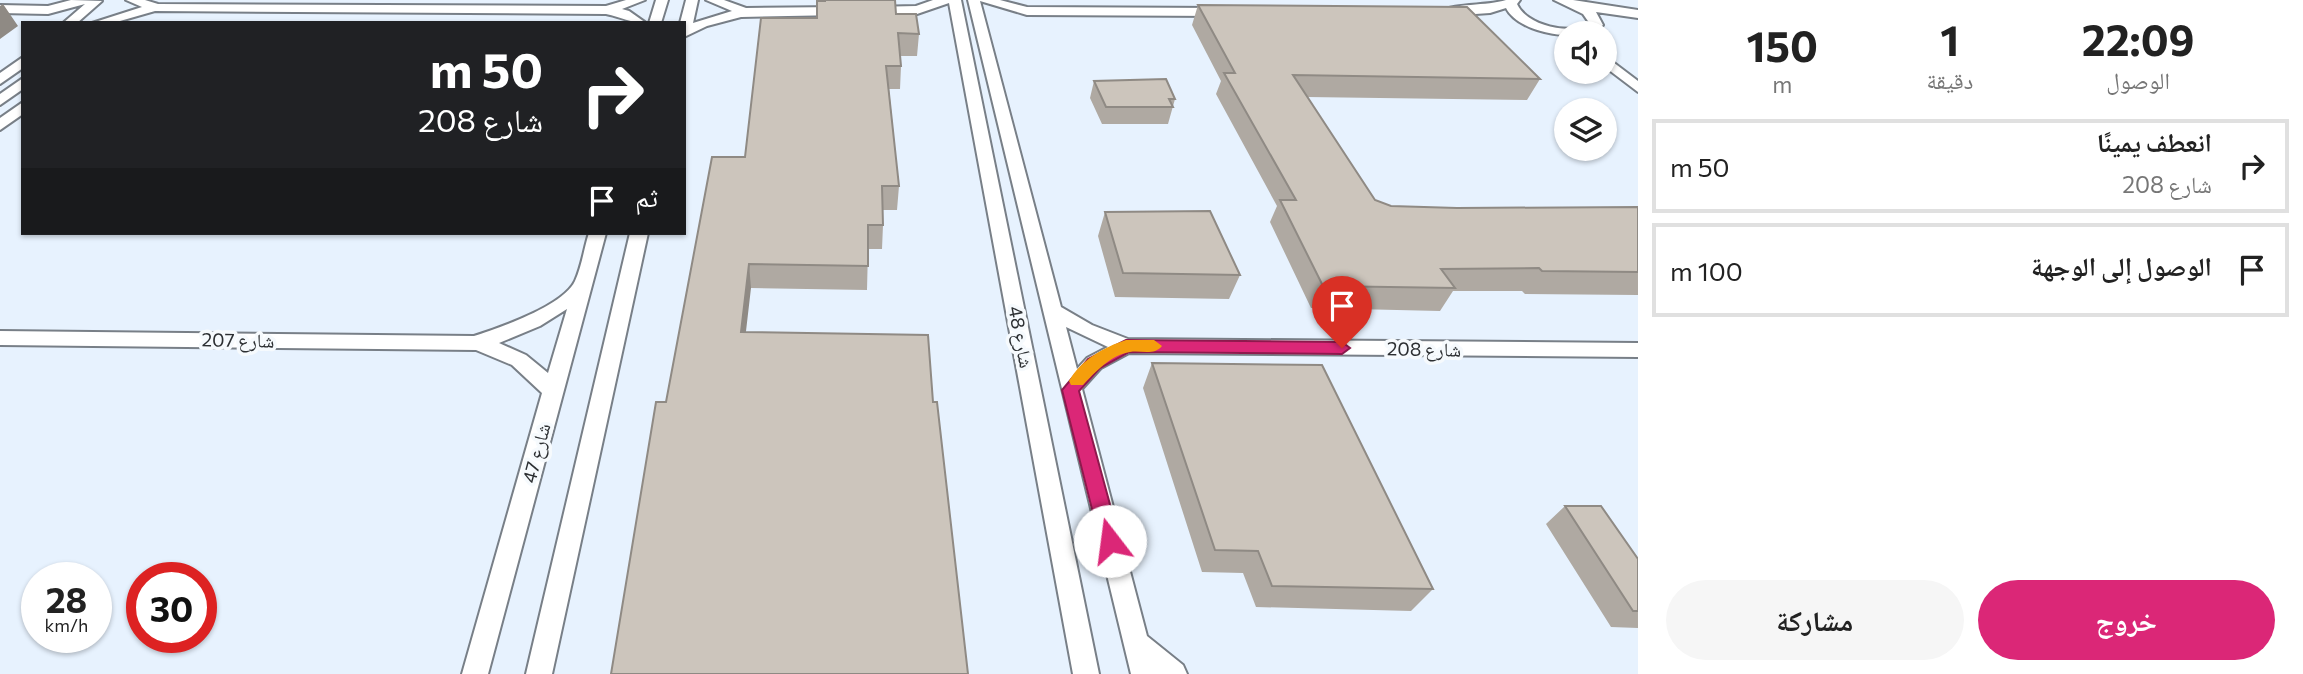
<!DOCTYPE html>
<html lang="ar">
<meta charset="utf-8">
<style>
body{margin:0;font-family:Commissioner,"Noto Naskh Arabic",sans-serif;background:#f6f6f6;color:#222;direction:rtl;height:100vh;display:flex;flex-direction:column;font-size:26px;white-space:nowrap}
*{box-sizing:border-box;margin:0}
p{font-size:23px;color:#767676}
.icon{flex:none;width:38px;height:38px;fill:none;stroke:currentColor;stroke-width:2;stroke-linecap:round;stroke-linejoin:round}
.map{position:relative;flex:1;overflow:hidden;direction:ltr}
.sheet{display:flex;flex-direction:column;background:#fff;width:665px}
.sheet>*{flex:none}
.guide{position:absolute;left:21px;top:21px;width:665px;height:214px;border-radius:0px;box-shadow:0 2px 5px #0004;direction:rtl;background:#202124;color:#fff;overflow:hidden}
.tools{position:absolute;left:1554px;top:21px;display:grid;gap:14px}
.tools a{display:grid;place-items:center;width:63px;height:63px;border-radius:50%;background:#fff;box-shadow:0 2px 5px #0004;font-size:35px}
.speed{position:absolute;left:21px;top:562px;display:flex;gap:14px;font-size:35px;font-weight:700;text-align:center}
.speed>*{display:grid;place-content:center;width:91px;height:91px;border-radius:50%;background:#fff;box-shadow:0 2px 5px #0004;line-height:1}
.speed small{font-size:18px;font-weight:400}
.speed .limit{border:10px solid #d22;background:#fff;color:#111}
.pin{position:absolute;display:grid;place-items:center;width:60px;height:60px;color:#fff;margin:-72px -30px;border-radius:50% 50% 50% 0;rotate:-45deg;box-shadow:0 0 7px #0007}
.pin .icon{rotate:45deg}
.me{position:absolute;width:77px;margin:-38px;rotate:345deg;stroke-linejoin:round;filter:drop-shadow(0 0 5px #0008)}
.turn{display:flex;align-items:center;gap:24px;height:147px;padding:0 28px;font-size:32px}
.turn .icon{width:91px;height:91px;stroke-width:2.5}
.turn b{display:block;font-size:49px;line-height:60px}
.then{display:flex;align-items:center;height:66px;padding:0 28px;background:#0003;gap:14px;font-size:26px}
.eta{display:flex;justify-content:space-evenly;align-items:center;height:119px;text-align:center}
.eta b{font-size:42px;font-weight:700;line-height:49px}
.cta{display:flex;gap:14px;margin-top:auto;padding:14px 28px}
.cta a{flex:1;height:80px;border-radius:42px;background:#db2777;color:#fff;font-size:28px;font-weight:700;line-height:80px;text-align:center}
.cta a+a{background:#f6f6f6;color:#222}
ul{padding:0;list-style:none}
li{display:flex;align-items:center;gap:21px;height:94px;margin:0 14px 10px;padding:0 14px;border:4px solid #e0e0e0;border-radius:0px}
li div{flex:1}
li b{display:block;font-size:26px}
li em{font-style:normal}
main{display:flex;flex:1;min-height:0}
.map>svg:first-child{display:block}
.built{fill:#e7f2fe;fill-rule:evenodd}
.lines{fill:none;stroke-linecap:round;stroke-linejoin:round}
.street-casing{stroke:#787f87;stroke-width:4}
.street{fill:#fff;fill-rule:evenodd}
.wall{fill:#afa9a2}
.shaded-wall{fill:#8f8a84}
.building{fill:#ccc5bc;stroke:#8f8a84;stroke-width:2}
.route{fill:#db2777;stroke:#8e194d;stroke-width:2}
.slow{fill:#f59e0b}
.labels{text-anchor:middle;stroke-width:7;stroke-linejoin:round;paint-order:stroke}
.street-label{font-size:19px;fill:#2c2f32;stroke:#f6fafd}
</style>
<main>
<section class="sheet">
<div class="eta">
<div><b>22:09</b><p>الوصول</p></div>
<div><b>1</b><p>دقيقة</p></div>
<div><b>150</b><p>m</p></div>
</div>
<ul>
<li><svg class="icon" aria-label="right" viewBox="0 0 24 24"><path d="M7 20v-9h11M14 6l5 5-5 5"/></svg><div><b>انعطف يمينًا</b><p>شارع 208</p></div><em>50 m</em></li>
<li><svg class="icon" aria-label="arrive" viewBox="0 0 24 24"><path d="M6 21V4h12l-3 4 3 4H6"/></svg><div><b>الوصول إلى الوجهة</b></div><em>100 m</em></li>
</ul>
<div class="cta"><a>خروج</a><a>مشاركة</a></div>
</section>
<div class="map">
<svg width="1638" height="674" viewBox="0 0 1638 674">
<rect width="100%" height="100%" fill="#f6fafd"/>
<path class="built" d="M 0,0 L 1638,0 L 1638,674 L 0,674 ZM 23,23 L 684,23 L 684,233 L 23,233 ZM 1566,33 L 1605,33 L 1605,72 L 1566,72 ZM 1566,110 L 1605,110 L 1605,149 L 1566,149 ZM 37,578 L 96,578 L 96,637 L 37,637 ZM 142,578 L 201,578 L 201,637 L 142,637 Z"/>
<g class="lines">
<defs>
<path id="street" d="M 71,0 L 102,1 L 77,23 L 63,23 L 85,4 L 48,14 L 0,13 L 0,5 L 48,6 Z
M 126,0 L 145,0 L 158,4 L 606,6 L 626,0 L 645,0 L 622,9 L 629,11 L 646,23 C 631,23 621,17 606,14 L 155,11 L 113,23 L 92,23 L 142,7 Z
M 656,0 L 668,0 L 661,23 L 649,23 Z
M 686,0 L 698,0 L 693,23 L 732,11 L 706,0 L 724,0 L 746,8 L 841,7 L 847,11 L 841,15 L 741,17 L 707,26 L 684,37 L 684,23 L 680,23 Z
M 933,0 L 961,0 L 1099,674 L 1073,674 L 949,3 L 917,14 L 871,15 L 865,11 L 871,7 L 916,6 Z
M 968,0 L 1000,0 L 1027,7 L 1220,8 L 1226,12 L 1220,16 L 1027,15 L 980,1 L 1061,307 L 1092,325 L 1128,339 L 1638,343 L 1638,357 L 1129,353 L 1101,368 L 1082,389 L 1147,636 L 1183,665 L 1187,674 L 1131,674 ZM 1066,327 L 1108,347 L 1087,358 L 1077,369 Z
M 1506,0 L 1520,0 L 1517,4 C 1527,26 1570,35 1590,24 L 1583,14 L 1554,0 L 1573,0 L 1638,10 L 1638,18 L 1596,12 L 1603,25 C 1584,44 1520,35 1506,8 L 1490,13 L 1446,16 L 1440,12 C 1452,3 1488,6 1506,0 Z
M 1605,56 L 1638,81 L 1638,92 L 1605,67 Z
M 23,57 L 23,68 L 0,84 L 0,73 Z
M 23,78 L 23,89 L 0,105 L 0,94 Z
M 23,102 L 23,114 L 0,130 L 0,118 Z
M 589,233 L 606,233 L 488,674 L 462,674 L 542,393 L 512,365 L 476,350 L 0,345 L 0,331 L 474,336 C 499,328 563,306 575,281 C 582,266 584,248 589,233 ZM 567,309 L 548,373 L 526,355 L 499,343 L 540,326 Z
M 630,233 L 648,233 L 552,674 L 526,674 Z"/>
</defs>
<use href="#street" class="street-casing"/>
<use href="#street" class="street"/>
</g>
<path class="wall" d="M 825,1 L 896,14 L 919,34 L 917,56 L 900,56 L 901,66 L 900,89 L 889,89 L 899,186 L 897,210 L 883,210 L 883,225 L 882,249 L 868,249 L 867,290 L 751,288 L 666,402 L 745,157 Z
M 1198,5 L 1540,79 L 1527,100 L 1307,97 L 1375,200 L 1391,206 L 1457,208 L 1638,207 L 1638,295 L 1525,294 L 1522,291 L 1453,291 L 1440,311 L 1311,308 L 1270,222 L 1277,206 L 1216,94 L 1221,81 L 1192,25 Z
M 1094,81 L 1175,99 L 1168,124 L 1102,124 L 1090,98 Z
M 1105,212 L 1240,275 L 1229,299 L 1115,297 L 1098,236 Z
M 1152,363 L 1433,589 L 1411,611 L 1256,607 L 1243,573 L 1202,572 L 1143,388 Z
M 1565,506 L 1638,559 L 1638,628 L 1611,627 L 1546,524 Z"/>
<path class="shaded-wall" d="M 3,4 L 18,26 L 0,39 L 0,6 Z
M 749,264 L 751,288 L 743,357 L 741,332 Z"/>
<path class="building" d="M 825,0 L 895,0 L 896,14 L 916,14 L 919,34 L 898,33 L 901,66 L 886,66 L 899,186 L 882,186 L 883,225 L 868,225 L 868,266 L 749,264 L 741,332 L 928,335 L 933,402 L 937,402 L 968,674 L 611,674 L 656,402 L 666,402 L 712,157 L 745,157 L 761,18 L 817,18 L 817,1 L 825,1 Z
M 1198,5 L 1467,7 L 1540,79 L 1293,75 L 1375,200 L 1391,206 L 1457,208 L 1638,207 L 1638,272 L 1542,271 L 1539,268 L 1441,269 L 1455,288 L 1323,286 L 1280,200 L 1296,200 L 1224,73 L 1235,73 Z
M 1166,79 L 1175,99 L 1169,99 L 1173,107 L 1106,107 L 1094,81 Z
M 1210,211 L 1240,275 L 1123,273 L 1105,212 Z
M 1152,363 L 1322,365 L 1433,589 L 1272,586 L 1258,551 L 1215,550 Z
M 1565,506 L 1601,506 L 1638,559 L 1638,611 L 1633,611 Z"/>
<path class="route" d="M 1126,340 L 1342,342 L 1350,348 L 1342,354 L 1129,352 L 1100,368 L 1079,391 L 1120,541 L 1117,547 L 1110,550 L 1103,547 L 1100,541 L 1062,390 L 1088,359 Z"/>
<path class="slow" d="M 1126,340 L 1154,340 L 1162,346 C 1154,356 1141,350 1130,352 C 1111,355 1095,372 1083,385 L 1071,385 L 1069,381 C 1081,360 1104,347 1126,340 Z"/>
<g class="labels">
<g class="street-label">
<text transform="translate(1021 337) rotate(79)" y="7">شارع 48</text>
<text transform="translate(238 340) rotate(1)" y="7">شارع 207</text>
<text transform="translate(1424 349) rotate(1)" y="7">شارع 208</text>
<text transform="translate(536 453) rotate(-75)" y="7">شارع 47</text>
</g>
</g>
</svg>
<div class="tools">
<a><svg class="icon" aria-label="sound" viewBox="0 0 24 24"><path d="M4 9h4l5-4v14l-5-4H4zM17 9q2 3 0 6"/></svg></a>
<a><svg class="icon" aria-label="layers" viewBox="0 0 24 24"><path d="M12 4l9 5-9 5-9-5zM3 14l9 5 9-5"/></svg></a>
</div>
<div class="speed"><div>28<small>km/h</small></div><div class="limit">30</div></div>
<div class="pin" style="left:1342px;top:348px;background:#d93025"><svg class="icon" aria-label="arrive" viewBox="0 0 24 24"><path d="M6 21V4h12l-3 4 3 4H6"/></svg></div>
<svg class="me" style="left:1110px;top:541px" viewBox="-20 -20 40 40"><circle r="19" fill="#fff"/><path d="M0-13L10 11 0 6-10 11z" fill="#db2777"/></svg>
<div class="guide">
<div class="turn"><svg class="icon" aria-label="right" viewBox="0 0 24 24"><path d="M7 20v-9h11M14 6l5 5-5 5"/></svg><div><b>50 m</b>شارع 208</div></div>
<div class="then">ثم<svg class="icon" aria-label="arrive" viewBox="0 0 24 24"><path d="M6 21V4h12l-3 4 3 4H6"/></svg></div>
</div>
</div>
</main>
